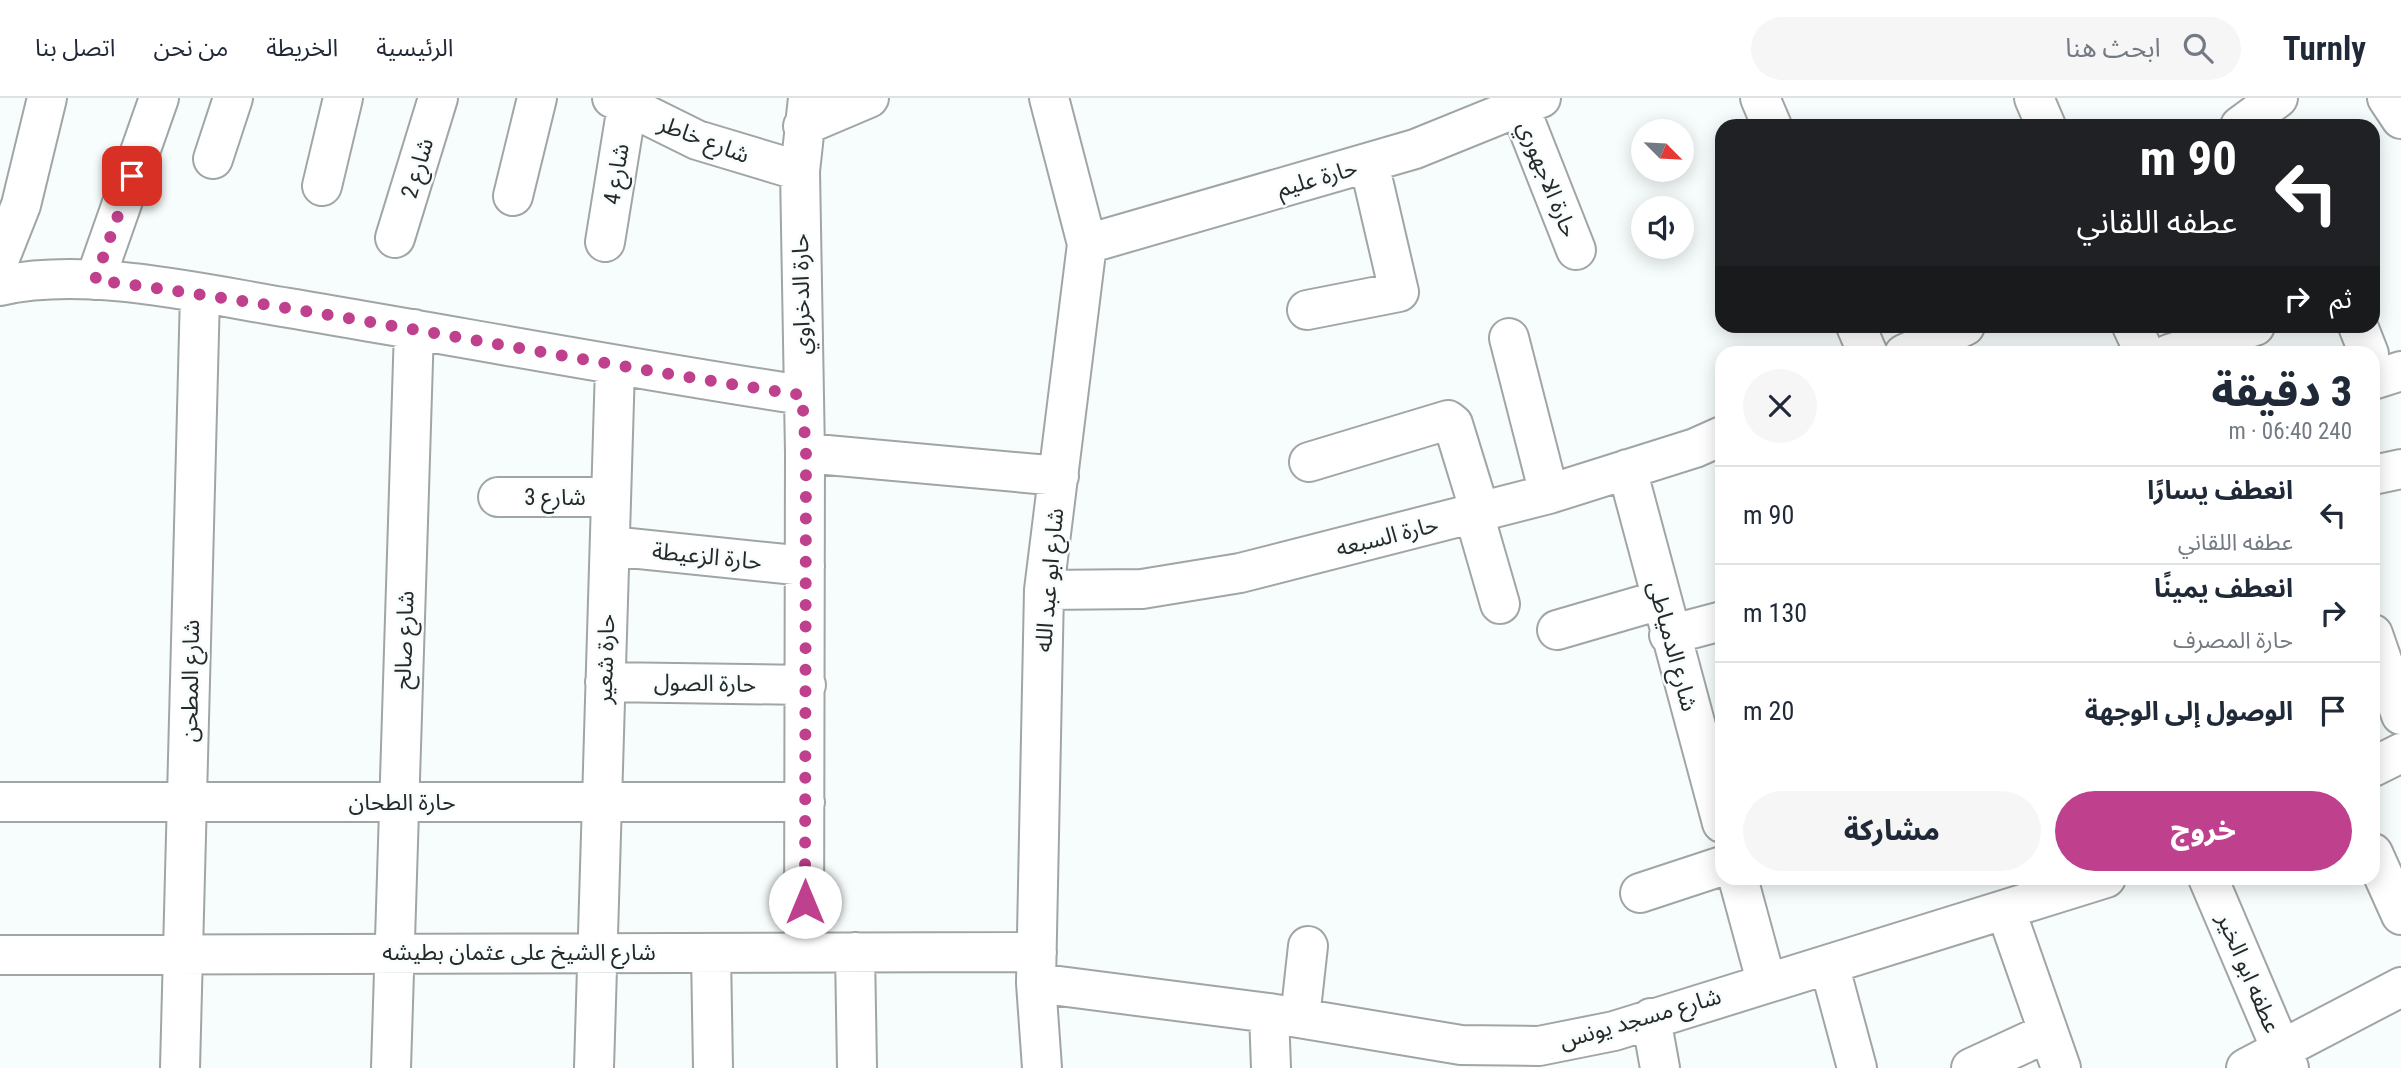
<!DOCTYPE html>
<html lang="ar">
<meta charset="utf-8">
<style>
body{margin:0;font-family:"Roboto Condensed","Noto Sans Arabic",sans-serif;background:#f6f6f7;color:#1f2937;direction:rtl;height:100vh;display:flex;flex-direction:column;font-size:26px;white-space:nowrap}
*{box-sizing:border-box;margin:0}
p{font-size:23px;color:#747a83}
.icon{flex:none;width:38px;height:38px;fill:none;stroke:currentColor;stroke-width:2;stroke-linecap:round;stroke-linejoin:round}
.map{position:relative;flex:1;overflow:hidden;direction:ltr}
.panel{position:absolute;left:1715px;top:248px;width:665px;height:539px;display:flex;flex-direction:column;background:#fff;border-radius:21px;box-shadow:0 4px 18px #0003;direction:rtl}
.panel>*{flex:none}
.guide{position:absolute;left:1715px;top:21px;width:665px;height:214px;border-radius:21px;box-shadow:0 4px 18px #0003;direction:rtl;background:#202124;color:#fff;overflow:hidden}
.needle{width:46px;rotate:114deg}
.controls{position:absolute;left:1631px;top:21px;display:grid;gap:14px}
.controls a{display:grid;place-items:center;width:63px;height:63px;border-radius:50%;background:#fff;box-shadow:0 4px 18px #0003;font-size:35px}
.pin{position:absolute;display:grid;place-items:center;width:60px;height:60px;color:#fff;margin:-30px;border-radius:14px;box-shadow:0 4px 10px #0006}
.me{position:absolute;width:77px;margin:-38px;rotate:0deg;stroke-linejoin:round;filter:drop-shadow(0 0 5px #0008)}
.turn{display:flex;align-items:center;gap:24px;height:147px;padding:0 28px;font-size:32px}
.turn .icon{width:91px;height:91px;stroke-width:2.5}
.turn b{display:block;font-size:49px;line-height:60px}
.then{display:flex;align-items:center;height:66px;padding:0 28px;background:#0003;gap:14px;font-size:26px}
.round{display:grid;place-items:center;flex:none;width:74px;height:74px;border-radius:37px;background:#f6f6f7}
.headline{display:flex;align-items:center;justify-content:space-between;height:119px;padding:0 28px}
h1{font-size:42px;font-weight:800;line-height:52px}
.primary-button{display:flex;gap:14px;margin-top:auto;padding:14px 28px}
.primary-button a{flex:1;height:80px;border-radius:42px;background:#bf408d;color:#fff;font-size:28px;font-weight:800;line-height:80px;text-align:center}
.primary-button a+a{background:#f6f6f7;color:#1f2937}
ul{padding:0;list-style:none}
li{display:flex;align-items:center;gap:21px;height:98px;padding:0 28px;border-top:2px solid #e0e1e3}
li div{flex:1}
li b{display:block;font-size:26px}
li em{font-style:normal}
header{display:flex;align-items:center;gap:42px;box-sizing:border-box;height:98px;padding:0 35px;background:#fff;border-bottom:2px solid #e0e1e3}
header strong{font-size:33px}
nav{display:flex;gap:38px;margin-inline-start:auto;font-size:24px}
.search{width:490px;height:63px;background:#f6f6f7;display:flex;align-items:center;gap:18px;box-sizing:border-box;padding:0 24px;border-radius:38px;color:#747a83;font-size:26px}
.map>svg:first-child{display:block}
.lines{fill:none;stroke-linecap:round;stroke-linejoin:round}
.street-casing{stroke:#a0a5a5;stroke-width:42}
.secondary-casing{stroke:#a0a5a5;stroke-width:42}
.street{stroke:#fff;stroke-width:38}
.secondary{stroke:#fff;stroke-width:38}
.route{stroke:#bf408d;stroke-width:12;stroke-dasharray:0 21.6}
.labels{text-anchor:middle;stroke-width:5;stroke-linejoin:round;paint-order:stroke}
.street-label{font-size:23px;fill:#272929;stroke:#f7fcfc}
</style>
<header>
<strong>Turnly</strong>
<div class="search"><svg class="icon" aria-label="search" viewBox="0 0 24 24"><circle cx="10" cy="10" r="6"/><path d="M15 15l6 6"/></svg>ابحث هنا</div>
<nav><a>الرئيسية</a><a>الخريطة</a><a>من نحن</a><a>اتصل بنا</a></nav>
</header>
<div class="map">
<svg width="2401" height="970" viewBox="0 0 2401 970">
<rect width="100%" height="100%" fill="#f7fcfc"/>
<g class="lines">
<defs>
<path id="street" d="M 612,0 L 697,42 L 800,73
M 1760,0 L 1772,28
M 2034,0 L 2046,28
M 2387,0 L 2401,21
M 1520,10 L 1576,152
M 803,28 L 869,0
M 2240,28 L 2278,0
M 213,61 L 233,0
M 322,88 L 343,0
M 513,98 L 537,0
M 395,140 L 438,0
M 605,144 L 627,8
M 1087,146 L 1415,51 L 1541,0
M 95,182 L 159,0
M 0,188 C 87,168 202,196 289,210 C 461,239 631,271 802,297
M 1307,212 L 1399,194 L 1369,65
M 1856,228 L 1868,256
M 2132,228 L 2145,256
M 2358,228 L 2369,256
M 1509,240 L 1549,396
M 1904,256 L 1965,228
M 2169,256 L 2255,228
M 2373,282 L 2401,273
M 805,355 L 1059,378
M 1309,364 L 1448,322 L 1453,326 L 1480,414
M 1627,371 L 1722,725
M 2373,377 L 2401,371
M 498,399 L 611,399
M 1474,416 L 1500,506
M 610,448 L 805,468
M 1044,492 L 1142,491 L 1240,475 L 1549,396 L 1695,350 L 1722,338
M 1557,532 L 1660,502
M 2373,536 L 2401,617
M 1669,537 L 1722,523
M 605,584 L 806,587
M 2373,669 L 2401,655
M 0,704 L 805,704
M 2373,755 L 2401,817
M 1738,780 L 1766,883
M 2208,780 L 2289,970
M 1640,795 L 1722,768
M 2006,813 L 2061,970
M 804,854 L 805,355 L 800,73 L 808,0
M 855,854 L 857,970
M 711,855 L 713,970
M 0,857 L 1037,854
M 1829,866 L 1857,970
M 1036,885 L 1269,915 L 1461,947 L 1539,948 L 1614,933 L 2106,780
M 1269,915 L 1271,970
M 1300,920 L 1308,848
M 1651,920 L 1660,970
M 180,970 L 200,196
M 391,970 L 414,231
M 594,970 L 615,269
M 1042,970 L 1036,885 L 1044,492 L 1087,146 L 1049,0
M 1971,970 L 2047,935
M 2246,970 L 2401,889"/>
<path id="secondary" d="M 0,160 L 21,107 L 47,0"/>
</defs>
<use href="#street" class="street-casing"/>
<use href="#secondary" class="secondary-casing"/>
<use href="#street" class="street"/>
<use href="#secondary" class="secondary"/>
</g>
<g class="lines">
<path class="route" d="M 132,78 L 95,182 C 332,212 566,262 802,297 L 806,355 L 805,804"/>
</g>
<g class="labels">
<g class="street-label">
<text transform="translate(704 41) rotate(21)" y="8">شارع خاطر</text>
<text transform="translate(417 70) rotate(-73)" y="8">شارع 2</text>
<text transform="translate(616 76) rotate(-81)" y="8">شارع 4</text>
<text transform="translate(1317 80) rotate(-16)" y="8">حارة عليم</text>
<text transform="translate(1548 81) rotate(68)" y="8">حارة الاجهوري</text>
<text transform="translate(801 196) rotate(-91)" y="8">حارة الدخراوي</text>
<text x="555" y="407">شارع 3</text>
<text transform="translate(1387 438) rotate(-14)" y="8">حارة السبعه</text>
<text transform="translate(707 458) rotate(6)" y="8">حارة الزعيطة</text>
<text transform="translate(1049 482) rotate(-85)" y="8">شارع ابو عبد الله</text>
<text transform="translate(404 542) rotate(-88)" y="8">شارع صالح</text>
<text transform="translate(1673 548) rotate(75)" y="8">شارع الدمياطى</text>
<text transform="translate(605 561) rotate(-88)" y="8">حارة شعير</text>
<text transform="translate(190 583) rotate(-89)" y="8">شارع المطحن</text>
<text transform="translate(705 585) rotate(1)" y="8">حارة الصول</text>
<text x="402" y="712">حارة الطحان</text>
<text x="519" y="862">شارع الشيخ على عثمان بطيشه</text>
<text transform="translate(2249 875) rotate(67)" y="8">عطفه ابو الخير</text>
<text transform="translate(1640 920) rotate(-16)" y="8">شارع مسجد يونس</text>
</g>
</g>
</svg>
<div class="controls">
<a><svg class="needle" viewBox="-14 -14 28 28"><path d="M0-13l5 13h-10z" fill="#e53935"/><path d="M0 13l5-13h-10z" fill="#747a83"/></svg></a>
<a><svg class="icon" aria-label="sound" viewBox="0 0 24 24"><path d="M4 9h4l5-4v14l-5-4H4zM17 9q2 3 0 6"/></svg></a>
</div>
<div class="pin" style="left:132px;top:78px;background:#d93025"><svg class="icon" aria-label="arrive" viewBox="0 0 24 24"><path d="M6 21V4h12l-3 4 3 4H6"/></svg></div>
<svg class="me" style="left:805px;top:804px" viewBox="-20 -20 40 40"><circle r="19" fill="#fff"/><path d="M0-13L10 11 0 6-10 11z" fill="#bf408d"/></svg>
<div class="guide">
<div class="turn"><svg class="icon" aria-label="left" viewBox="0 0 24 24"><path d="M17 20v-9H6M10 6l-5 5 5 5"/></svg><div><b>90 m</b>عطفه اللقاني</div></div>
<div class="then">ثم<svg class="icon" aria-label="right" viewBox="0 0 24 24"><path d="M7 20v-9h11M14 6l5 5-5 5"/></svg></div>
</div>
<section class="panel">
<div class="headline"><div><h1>3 دقيقة</h1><p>240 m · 06:40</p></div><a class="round"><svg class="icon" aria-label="close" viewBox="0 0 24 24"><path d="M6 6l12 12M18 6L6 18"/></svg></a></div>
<ul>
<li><svg class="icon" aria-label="left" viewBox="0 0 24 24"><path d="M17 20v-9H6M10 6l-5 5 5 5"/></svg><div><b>انعطف يسارًا</b><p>عطفه اللقاني</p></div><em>90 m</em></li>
<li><svg class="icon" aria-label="right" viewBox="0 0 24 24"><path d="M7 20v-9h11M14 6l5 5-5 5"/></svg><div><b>انعطف يمينًا</b><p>حارة المصرف</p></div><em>130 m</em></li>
<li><svg class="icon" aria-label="arrive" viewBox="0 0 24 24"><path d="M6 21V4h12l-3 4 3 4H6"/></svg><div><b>الوصول إلى الوجهة</b></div><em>20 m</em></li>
</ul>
<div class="primary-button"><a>خروج</a><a>مشاركة</a></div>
</section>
</div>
